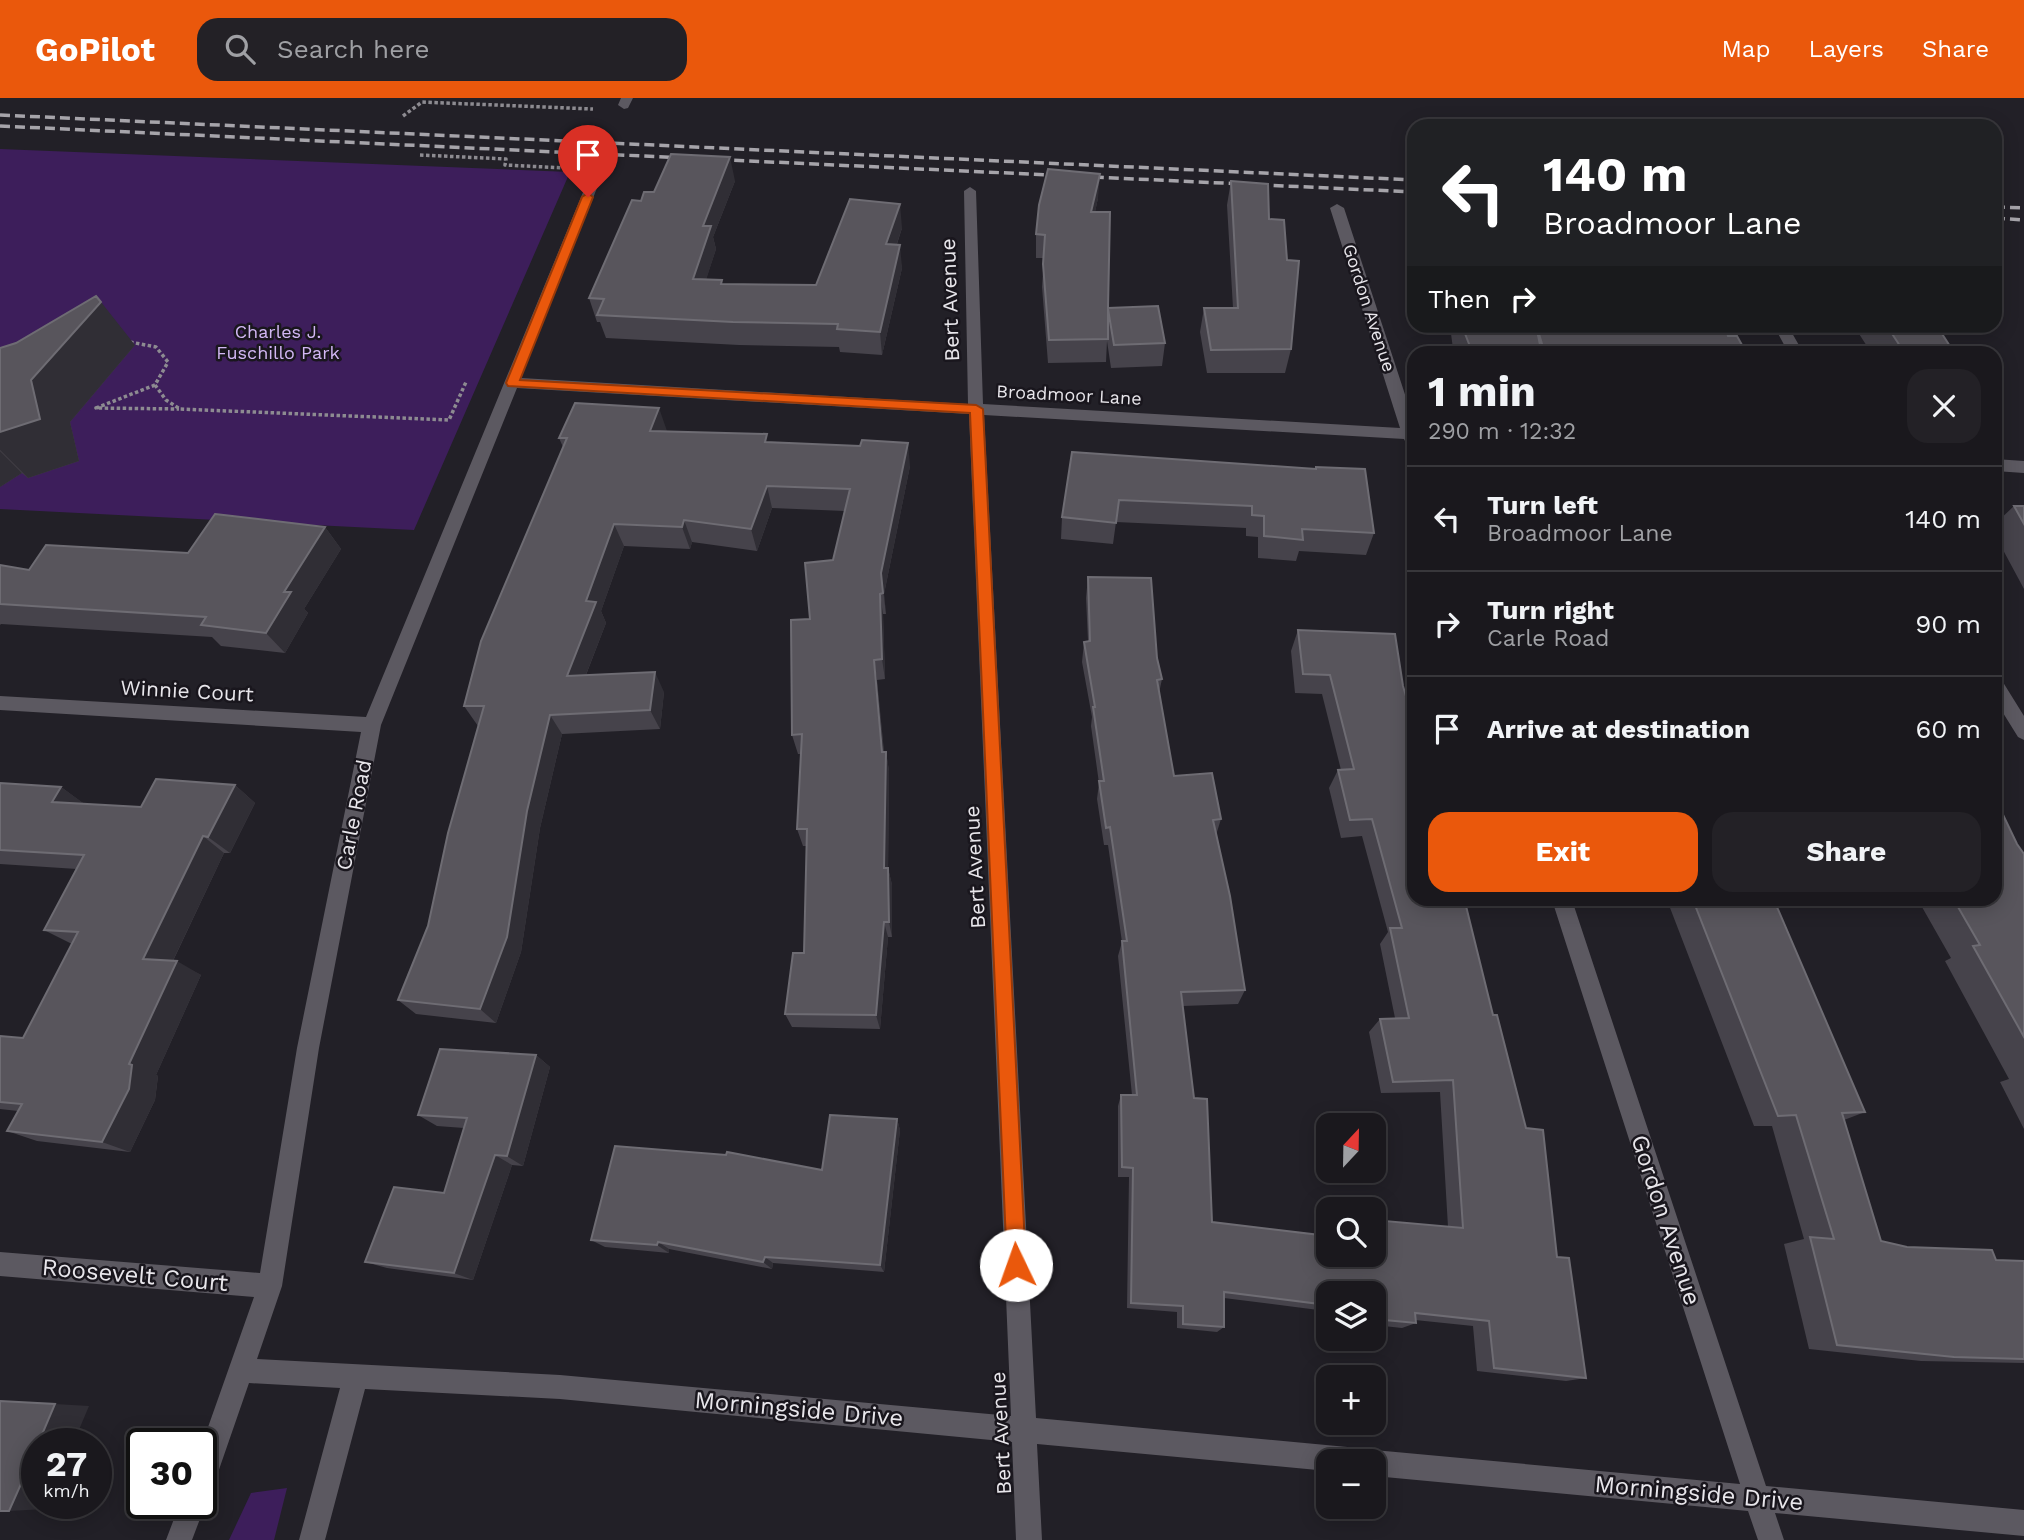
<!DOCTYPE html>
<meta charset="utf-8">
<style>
body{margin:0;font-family:"Work Sans",sans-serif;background:#232126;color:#f1f3f6;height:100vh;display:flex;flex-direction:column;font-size:26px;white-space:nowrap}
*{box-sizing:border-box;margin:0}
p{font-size:23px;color:#9fa0a4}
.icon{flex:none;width:38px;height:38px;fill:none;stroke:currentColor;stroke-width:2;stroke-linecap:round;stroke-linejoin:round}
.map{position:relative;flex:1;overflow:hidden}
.sheet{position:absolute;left:1407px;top:248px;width:595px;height:560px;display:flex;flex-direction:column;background:#1a181d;border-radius:21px;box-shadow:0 4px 18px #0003,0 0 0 2px #38373b}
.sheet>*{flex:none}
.banner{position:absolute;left:1407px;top:21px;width:595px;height:214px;border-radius:21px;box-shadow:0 4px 18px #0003,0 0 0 2px #38373b;background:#202124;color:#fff;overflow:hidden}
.needle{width:46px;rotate:22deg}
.controls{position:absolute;left:1316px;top:1015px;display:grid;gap:14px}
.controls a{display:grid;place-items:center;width:70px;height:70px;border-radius:14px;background:#1a181d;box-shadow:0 4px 18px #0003,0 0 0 2px #38373b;font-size:35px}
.speed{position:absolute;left:21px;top:1330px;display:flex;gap:14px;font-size:35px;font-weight:700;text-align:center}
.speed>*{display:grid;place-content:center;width:91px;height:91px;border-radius:50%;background:#1a181d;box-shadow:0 4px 18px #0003,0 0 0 2px #38373b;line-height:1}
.speed small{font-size:18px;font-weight:400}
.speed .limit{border:4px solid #111;border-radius:10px;background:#fff;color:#111}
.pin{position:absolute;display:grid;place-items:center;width:60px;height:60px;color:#fff;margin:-72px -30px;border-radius:50% 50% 50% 0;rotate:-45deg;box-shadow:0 0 7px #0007}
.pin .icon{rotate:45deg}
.me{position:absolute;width:77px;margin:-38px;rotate:357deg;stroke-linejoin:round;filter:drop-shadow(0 0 5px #0008)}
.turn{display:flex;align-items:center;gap:24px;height:147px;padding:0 21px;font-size:32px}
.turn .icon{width:91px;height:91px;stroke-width:2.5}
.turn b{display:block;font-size:49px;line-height:60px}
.then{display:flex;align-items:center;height:66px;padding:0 21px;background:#0003;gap:14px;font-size:26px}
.round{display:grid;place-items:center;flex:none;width:74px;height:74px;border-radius:21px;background:#232126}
.head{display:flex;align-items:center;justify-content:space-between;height:119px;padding:0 21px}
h1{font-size:42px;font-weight:700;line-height:52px}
.button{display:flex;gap:14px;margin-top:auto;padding:14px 21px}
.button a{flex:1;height:80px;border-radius:21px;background:#ea580c;color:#fff;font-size:28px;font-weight:700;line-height:80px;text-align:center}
.button a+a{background:#232126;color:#f1f3f6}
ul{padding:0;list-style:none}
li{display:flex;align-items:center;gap:21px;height:105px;padding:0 21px;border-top:2px solid #38373b}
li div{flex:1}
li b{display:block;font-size:26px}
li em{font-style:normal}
header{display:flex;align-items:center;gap:42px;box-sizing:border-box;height:98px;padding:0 35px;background:#ea580c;color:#fff}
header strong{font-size:33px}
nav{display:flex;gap:38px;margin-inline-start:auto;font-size:24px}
.search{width:490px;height:63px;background:#232126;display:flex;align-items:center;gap:18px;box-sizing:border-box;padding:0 24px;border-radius:21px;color:#9fa0a4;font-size:26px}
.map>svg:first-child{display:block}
.green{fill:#3d1e5b}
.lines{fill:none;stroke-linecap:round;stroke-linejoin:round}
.path{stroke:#8d8b91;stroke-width:3.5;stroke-dasharray:3.5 2.5;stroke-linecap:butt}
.minor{fill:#5c5961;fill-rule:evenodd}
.rail{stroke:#a6a4aa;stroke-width:3.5;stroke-dasharray:10 5;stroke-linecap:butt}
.wall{fill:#46434b}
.shaded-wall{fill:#302e35}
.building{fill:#58555c;stroke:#6e6c73;stroke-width:2}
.route{fill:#ea580c;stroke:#983908;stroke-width:2}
.labels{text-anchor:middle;stroke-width:5;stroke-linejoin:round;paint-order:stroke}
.far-street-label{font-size:18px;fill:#e8e6eb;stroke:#19161d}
.far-park-label{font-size:18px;fill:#d2b7f4;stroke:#19161d}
.street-label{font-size:21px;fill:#e8e6eb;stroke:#19161d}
.near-street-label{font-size:24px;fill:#e8e6eb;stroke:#19161d}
</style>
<header>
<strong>GoPilot</strong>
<div class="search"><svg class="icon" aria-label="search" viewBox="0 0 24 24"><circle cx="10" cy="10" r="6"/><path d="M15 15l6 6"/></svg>Search here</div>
<nav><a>Map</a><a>Layers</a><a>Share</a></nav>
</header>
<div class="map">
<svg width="2024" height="1442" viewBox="0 0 2024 1442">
<rect width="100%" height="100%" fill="#222027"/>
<path class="green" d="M 0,51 L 570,74 L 414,432 L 0,411 Z
M 287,1390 L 274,1442 L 229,1442 L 251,1395 Z"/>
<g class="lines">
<path class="path" d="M 403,18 L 422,4 L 593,11
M 420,57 L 506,61 L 505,67 L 565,70
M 130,244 L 156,249 L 168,264 L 155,287 L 166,302 L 180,311 L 449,322 L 466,284
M 155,287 L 96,310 L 179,311"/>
<path class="minor" d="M 621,0 L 633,0 L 628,10 L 624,11 L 618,7 Z
M 597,71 L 603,75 L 521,280 L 968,306 L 964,93 L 970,89 L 976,93 L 983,306 L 1400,330 L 1330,110 L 1337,106 L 1344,110 L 1414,324 L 1414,350 L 1408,349 L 1404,341 L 984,317 L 1036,1320 L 1358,1350 L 1367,1355 L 1374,1352 L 1740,1386 L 1552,802 L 1572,802 L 1766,1388 L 2024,1412 L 2024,1438 L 1775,1415 L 1784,1442 L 1758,1442 L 1748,1413 L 1374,1378 L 1374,1363 L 1328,1363 L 1328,1373 L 1037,1346 L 1042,1442 L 1016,1442 L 1012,1344 L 560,1301 L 365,1291 L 325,1442 L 299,1442 L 340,1290 L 249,1285 L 214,1386 L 210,1395 L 203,1398 L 206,1405 L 192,1442 L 166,1442 L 180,1405 L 201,1405 L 201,1349 L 254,1199 L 0,1178 L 0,1154 L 260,1175 L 297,950 L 361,634 L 0,612 L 0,598 L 366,619 L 591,75 ZM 517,290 L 969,316 L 1011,1318 L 560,1277 L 257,1261 L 282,1188 L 319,950 L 381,627 Z
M 1774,228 L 1788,228 L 1804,256 L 1789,256 Z
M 1995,361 L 2024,363 L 2024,375 L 1995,373 Z
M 1995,579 L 2001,581 L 2024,618 L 2024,642 L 2018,639 L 1995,602 Z"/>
<path class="rail" d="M 0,17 L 1414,82
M 0,28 L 1414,94
M 1995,109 L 2024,110
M 1995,120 L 2024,122"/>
</g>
<path class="wall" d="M 735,83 L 713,139 L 716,151 L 706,181 L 723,186 L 816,187 L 902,130 L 897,146 L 902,170 L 882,257 L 840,254 L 839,249 L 739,247 L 606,240 L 600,224 L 597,224 L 589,200 L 641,103 L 654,94 Z
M 1231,83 L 1269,121 L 1291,251 L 1285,275 L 1207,275 L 1200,234 L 1204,210 L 1233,210 L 1227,107 Z
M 1098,100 L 1095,114 L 1108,210 L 1165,245 L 1162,268 L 1111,270 L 1107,243 L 1106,264 L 1048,265 L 1042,189 L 1044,160 L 1036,160 L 1036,136 Z
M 1450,228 L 1536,228 L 1537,231 L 1619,232 L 1618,228 L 1725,228 L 1728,238 L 1747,256 L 1455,256 L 1453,251 Z
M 1854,228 L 1937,228 L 1955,256 L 1872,256 Z
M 135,247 L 70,324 L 79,363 L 28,380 L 22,375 L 0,389 L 0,250 Z
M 666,334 L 768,344 L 910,368 L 884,496 L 886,516 L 883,516 L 885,581 L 877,582 L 884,654 L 886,654 L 889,673 L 888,770 L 892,787 L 892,839 L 888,839 L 880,931 L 792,929 L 785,916 L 804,855 L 807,748 L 803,748 L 797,731 L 801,656 L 798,656 L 792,637 L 810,521 L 833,462 L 845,413 L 772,410 L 757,453 L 692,444 L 690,451 L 624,448 L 601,513 L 606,525 L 586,577 L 664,594 L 660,631 L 562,636 L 540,730 L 521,854 L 496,925 L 416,916 L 398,902 L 428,828 L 478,628 L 464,608 L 563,349 L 559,340 Z
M 1072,354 L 1315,371 L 1316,369 L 1374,435 L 1366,457 L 1299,453 L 1296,463 L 1258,460 L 1258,439 L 1246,438 L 1246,430 L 1116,424 L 1113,446 L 1061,441 L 1062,419 Z
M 2014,408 L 2024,408 L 2024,491 L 1995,437 L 1995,426 Z
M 325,429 L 341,451 L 304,511 L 308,515 L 285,555 L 221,548 L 212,539 L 1,526 L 0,527 L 0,467 L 29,472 L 188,455 Z
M 1088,479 L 1157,560 L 1162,581 L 1159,595 L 1174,678 L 1221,721 L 1216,737 L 1245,892 L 1238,906 L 1183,908 L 1194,1000 L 1212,1124 L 1323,1137 L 1322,1126 L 1328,1121 L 1328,1157 L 1448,1129 L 1440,994 L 1381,995 L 1369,934 L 1380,921 L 1395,920 L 1380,846 L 1388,834 L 1362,738 L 1341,740 L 1329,690 L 1338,672 L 1341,672 L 1322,596 L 1295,595 L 1291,553 L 1298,532 L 1395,536 L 1414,802 L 1467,803 L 1465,806 L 1493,917 L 1557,1159 L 1586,1280 L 1566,1283 L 1477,1273 L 1473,1228 L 1415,1222 L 1416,1225 L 1402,1230 L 1374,1227 L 1374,1195 L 1328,1195 L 1328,1223 L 1327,1223 L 1326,1213 L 1224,1200 L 1224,1229 L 1217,1234 L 1177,1230 L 1177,1214 L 1127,1210 L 1129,1079 L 1118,1079 L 1118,1008 L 1121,997 L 1132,997 L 1118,858 L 1122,844 L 1108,747 L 1104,747 L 1097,701 L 1099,685 L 1091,628 L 1092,619 L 1082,564 L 1084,544 L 1088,543 L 1086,500 Z
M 0,685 L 61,689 L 84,706 L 141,709 L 235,687 L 255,705 L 230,755 L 224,755 L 173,863 L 201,877 L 156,977 L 158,978 L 155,1002 L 130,1054 L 37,1043 L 7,1033 L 18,1013 L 0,1011 L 0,938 L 23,940 L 72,846 L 44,832 L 77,771 L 0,766 Z
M 2017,746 L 2024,756 L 2024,1031 L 2000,984 L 2009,981 L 1945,863 L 1951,860 L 1918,802 L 1995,802 Z
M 1667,802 L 1774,802 L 1865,1014 L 1844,1022 L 1881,1143 L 1907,1149 L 1996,1162 L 2024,1163 L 2024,1265 L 1921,1263 L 1809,1251 L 1784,1146 L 1804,1141 L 1772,1028 L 1754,1028 Z
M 536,957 L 550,969 L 523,1068 L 512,1067 L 473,1182 L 387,1170 L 365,1164 L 444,1095 L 464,1030 L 437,1028 L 418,1017 Z
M 897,1021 L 900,1032 L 884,1174 L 773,1165 L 772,1171 L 669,1151 L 669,1155 L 605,1149 L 591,1142 L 822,1072 Z"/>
<path class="shaded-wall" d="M 730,59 L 735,83 L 713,139 L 716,151 L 699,204 L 693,181 L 703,128 Z
M 1100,76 L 1098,100 L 1090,137 L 1091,114 Z
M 900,106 L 902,130 L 889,169 L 886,146 Z
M 900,147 L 902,170 L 882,257 L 880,234 Z
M 101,204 L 135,247 L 70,324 L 79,363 L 28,380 L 0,352 L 0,334 L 31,282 Z
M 659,310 L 667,333 L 650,333 Z
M 908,345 L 910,368 L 884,496 L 886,516 L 881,475 Z
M 0,353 L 22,375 L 0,389 Z
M 767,388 L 772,410 L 757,453 L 751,431 Z
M 684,422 L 692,444 L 690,451 L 682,429 Z
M 614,426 L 624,448 L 601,513 L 606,525 L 578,597 L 567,578 L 586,503 Z
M 325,429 L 341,451 L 304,511 L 308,515 L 285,555 L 266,535 L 284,494 Z
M 880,496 L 883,516 L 885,581 L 882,561 Z
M 874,562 L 877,582 L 885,670 L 886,654 L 889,673 L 888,787 L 884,770 L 882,654 Z
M 655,574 L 664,594 L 660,631 L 650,612 Z
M 550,617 L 562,636 L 540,730 L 521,854 L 496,925 L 480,911 Z
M 235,687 L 255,705 L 230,755 L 208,739 Z
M 61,689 L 86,707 L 52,704 Z
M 203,738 L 224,755 L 167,875 L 143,861 Z
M 888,770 L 892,787 L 892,839 L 889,824 Z
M 884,824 L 888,839 L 880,931 L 876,917 Z
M 177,863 L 201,877 L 156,977 L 158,978 L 155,1002 L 130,1054 L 102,1044 L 129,966 Z
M 536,957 L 550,969 L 523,1068 L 507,1058 Z
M 897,1021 L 900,1032 L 884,1174 L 880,1167 Z
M 495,1057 L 512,1067 L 473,1182 L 454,1175 Z
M 658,1144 L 669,1151 L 669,1155 L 657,1147 Z
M 765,1159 L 773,1165 L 772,1171 L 763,1164 Z
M 55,1306 L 89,1308 L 73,1346 L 38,1346 Z
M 37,1350 L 37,1405 L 49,1405 L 46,1411 L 9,1413 Z"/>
<path class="building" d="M 671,56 L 730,59 L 703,128 L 711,128 L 693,181 L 722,182 L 721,186 L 816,187 L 850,101 L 900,106 L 886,146 L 900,147 L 880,234 L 837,231 L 838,226 L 733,224 L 597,217 L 604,201 L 589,200 L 632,102 L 641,103 L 644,94 L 654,94 Z
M 1048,71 L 1100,76 L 1091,114 L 1110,114 L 1108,210 L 1158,208 L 1165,245 L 1114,247 L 1108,211 L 1108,241 L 1049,242 L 1043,166 L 1045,137 L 1036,136 L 1039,107 Z
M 1231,83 L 1268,86 L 1269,121 L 1284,122 L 1287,162 L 1299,163 L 1291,251 L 1211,252 L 1204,210 L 1238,210 Z
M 96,198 L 101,204 L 31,282 L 40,321 L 0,334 L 0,250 L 16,245 Z
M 1462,228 L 1536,228 L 1542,256 L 1473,256 Z
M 1637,228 L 1725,228 L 1728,238 L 1737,238 L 1747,256 L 1545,256 L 1537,229 L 1638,232 Z
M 1887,228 L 1937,228 L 1955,256 L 1895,256 L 1891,251 L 1902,251 Z
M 575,305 L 659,310 L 650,333 L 767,336 L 765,344 L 860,348 L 862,342 L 908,345 L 881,475 L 883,495 L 880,496 L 882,561 L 874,562 L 882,654 L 886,654 L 884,770 L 888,770 L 889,824 L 884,824 L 876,917 L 785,916 L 793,855 L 804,855 L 807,731 L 797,731 L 802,636 L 792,637 L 791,522 L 810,521 L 805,465 L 833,462 L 850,391 L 767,388 L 751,431 L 684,422 L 682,429 L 614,426 L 586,503 L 596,504 L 567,578 L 655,574 L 650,612 L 550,617 L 527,713 L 507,839 L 480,911 L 398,902 L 428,828 L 448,735 L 484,608 L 464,608 L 481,543 L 567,340 L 559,340 Z
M 1072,354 L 1316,371 L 1316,369 L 1365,371 L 1374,435 L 1302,431 L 1303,442 L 1264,438 L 1264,418 L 1252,417 L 1252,408 L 1119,402 L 1116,425 L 1062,419 Z
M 2014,408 L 2024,408 L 2024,426 Z
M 215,416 L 325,429 L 284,494 L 291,494 L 266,535 L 201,527 L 206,519 L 0,506 L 0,467 L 29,472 L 46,447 L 188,455 Z
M 1088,479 L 1151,480 L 1157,560 L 1162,581 L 1157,582 L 1174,678 L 1212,675 L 1221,721 L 1213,722 L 1230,798 L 1245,892 L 1181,894 L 1194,1000 L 1207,1001 L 1212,1124 L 1328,1138 L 1328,1157 L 1374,1157 L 1374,1122 L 1463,1130 L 1453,982 L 1393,984 L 1380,921 L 1409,920 L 1390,830 L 1402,830 L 1372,721 L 1350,722 L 1338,672 L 1354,671 L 1330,577 L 1303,576 L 1298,532 L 1395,536 L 1403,588 L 1414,625 L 1414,802 L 1467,802 L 1467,803 L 1465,804 L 1493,917 L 1497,917 L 1526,1030 L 1543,1032 L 1557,1159 L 1569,1160 L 1586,1280 L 1494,1270 L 1489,1223 L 1415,1215 L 1416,1225 L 1374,1221 L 1374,1195 L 1328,1195 L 1328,1207 L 1224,1194 L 1224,1229 L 1183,1226 L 1183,1208 L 1131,1205 L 1133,1070 L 1122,1069 L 1121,997 L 1137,997 L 1122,843 L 1127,843 L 1110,729 L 1106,730 L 1099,683 L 1104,683 L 1093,609 L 1095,609 L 1084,544 L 1090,543 Z
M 156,681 L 235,687 L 208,739 L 203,738 L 143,861 L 177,863 L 129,966 L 132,967 L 129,991 L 102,1044 L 7,1033 L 22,1006 L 0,1004 L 0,938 L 23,940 L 78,834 L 44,832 L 84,757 L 0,752 L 0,685 L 61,689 L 52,704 L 141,709 Z
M 1995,700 L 2017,746 L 2024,756 L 2024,939 L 1973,848 L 1980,847 L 1954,802 L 1995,802 Z
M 1693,802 L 1774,802 L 1865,1014 L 1842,1015 L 1881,1143 L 1907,1149 L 1992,1152 L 1996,1162 L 2024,1163 L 2024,1261 L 1954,1259 L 1837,1247 L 1810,1139 L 1834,1141 L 1796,1017 L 1778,1018 Z
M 440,951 L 536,957 L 507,1058 L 495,1057 L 454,1175 L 365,1164 L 394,1089 L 444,1095 L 467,1020 L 418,1017 Z
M 830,1017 L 897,1021 L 880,1167 L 765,1159 L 763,1164 L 658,1144 L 657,1147 L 591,1142 L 615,1048 L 726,1057 L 727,1054 L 822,1072 Z
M 0,1303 L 55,1306 L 38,1346 L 37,1346 L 37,1350 L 9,1413 L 0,1413 Z"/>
<path class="route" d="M 588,95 L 593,99 L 520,282 L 976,307 L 983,311 L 1026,1167 L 1023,1174 L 1016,1177 L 1009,1174 L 1007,1167 L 970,315 L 508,288 L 506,285 L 582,99 Z"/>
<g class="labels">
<g class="far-street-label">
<text transform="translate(1369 210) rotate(72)" y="6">Gordon Avenue</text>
<text transform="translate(1069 297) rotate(3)" y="6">Broadmoor Lane</text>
</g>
<g class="far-park-label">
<text x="278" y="240">Charles J.<tspan x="278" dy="21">Fuschillo Park</tspan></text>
</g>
<g class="street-label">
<text transform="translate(950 202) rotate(-92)" y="7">Bert Avenue</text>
<text transform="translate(187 593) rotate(3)" y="7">Winnie Court</text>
<text transform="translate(354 717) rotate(-79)" y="7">Carle Road</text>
<text transform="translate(975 769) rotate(-93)" y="7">Bert Avenue</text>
<text transform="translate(1001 1335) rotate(-93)" y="7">Bert Avenue</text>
</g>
<g class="near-street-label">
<text transform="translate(1666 1122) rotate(72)" y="8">Gordon Avenue</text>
<text transform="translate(135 1177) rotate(5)" y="8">Roosevelt Court</text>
<text transform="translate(799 1311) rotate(5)" y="8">Morningside Drive</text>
<text transform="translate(1699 1395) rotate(5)" y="8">Morningside Drive</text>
</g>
</g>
</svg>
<div class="controls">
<a><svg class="needle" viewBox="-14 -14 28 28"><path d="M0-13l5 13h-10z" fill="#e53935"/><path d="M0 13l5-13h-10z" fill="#9fa0a4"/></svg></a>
<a><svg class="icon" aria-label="search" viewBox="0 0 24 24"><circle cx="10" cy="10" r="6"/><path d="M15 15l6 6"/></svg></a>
<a><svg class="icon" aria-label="layers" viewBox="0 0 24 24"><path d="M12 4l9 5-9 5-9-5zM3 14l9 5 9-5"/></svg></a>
<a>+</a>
<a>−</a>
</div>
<div class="speed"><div>27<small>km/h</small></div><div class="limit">30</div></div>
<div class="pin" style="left:588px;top:99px;background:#d93025"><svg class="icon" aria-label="arrive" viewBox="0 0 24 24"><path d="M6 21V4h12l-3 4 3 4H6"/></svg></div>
<svg class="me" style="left:1016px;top:1167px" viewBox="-20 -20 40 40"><circle r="19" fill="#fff"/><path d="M0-13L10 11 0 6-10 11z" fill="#ea580c"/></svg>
<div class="banner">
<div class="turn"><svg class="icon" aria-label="left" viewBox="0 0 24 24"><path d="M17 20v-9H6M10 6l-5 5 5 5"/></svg><div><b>140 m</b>Broadmoor Lane</div></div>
<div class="then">Then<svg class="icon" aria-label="right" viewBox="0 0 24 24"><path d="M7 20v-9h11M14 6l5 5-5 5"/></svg></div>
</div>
<section class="sheet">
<div class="head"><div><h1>1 min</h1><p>290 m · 12:32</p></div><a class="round"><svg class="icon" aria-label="close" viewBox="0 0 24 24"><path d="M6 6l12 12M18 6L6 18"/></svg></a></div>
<ul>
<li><svg class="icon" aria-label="left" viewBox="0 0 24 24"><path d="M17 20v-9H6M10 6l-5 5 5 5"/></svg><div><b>Turn left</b><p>Broadmoor Lane</p></div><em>140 m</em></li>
<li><svg class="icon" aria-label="right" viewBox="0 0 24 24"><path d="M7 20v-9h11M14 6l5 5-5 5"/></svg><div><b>Turn right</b><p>Carle Road</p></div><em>90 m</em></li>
<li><svg class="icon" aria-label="arrive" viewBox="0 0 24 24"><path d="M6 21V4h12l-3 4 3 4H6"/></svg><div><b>Arrive at destination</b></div><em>60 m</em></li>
</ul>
<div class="button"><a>Exit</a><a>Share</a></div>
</section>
</div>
